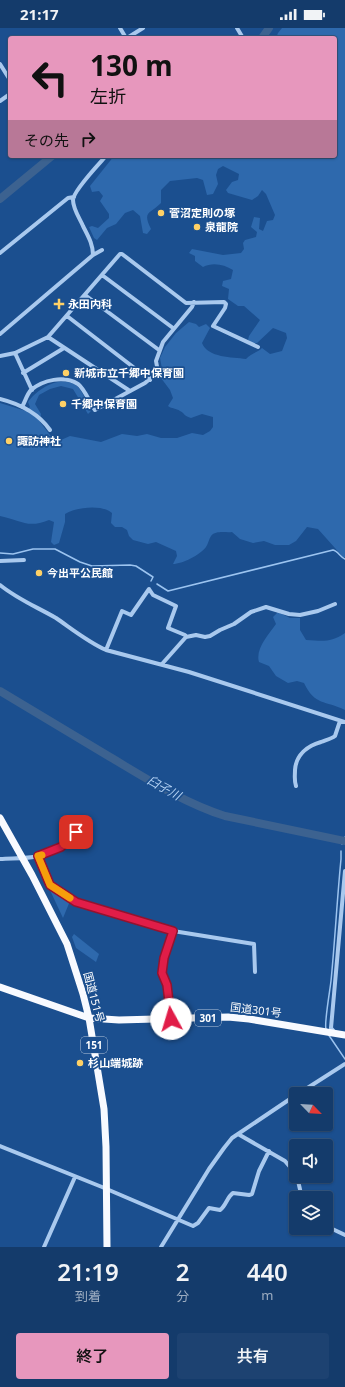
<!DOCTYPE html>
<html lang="ja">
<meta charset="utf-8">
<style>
body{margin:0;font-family:"Noto Sans","Noto Sans JP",sans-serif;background:#1d4271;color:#f1f3f6;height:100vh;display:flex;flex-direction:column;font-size:15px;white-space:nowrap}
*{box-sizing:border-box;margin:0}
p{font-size:13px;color:#9dadc1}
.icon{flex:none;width:22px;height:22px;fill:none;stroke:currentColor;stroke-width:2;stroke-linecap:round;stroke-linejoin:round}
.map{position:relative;height:1219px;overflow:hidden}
.sheet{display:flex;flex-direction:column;background:#143b6b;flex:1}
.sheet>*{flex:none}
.top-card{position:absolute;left:8px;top:8px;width:329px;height:122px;border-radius:4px;box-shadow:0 1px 3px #0004,0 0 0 1px #33557e;background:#e797bd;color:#111;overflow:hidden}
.needle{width:26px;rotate:115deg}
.buttons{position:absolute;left:289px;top:1059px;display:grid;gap:8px}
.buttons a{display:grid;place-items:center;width:44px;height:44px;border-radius:4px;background:#143b6b;box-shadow:0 1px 3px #0004,0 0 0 1px #33557e;font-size:20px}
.pin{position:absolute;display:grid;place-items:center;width:34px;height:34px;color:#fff;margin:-17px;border-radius:8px;box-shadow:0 2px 6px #0006}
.me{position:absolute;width:44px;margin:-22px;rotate:354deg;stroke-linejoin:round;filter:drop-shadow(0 0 3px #0008)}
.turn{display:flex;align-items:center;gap:14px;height:84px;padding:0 16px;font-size:18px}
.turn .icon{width:52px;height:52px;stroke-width:2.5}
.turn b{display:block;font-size:28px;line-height:34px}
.then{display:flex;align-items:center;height:38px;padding:0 16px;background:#0003;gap:8px;font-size:15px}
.eta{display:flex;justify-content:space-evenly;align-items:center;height:68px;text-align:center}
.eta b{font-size:24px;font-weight:600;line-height:28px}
.primary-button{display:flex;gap:8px;margin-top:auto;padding:8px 16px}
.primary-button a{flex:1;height:46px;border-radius:4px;background:#e797bd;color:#111;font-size:16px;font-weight:600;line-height:46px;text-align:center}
.primary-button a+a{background:#1d4271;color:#f1f3f6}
.status{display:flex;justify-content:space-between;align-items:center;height:28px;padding:0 20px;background:#143b6b;direction:ltr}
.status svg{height:11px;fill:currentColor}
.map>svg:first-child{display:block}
.green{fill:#2e69ad}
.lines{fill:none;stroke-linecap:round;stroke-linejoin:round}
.stream{stroke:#9cc4f0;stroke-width:1.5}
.river{stroke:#3c6290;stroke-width:8}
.minor{stroke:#a9c9ee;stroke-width:4}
.trunk{stroke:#f8faff;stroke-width:7}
.route-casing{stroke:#92132f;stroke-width:10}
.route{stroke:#e11d48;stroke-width:7}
.slow{stroke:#f59e0b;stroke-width:7}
.poi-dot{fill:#ffd166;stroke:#1b4f8f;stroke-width:1.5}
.labels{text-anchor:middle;stroke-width:3.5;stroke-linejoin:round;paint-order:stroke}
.shield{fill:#1b4f8f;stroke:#bbcadd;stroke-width:1}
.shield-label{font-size:10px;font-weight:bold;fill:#fff}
.poi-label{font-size:11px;font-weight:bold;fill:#fff;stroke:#1b4f8f;text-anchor:start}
.street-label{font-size:11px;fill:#fff;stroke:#1b4f8f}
.water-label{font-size:12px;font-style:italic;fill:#b5d3f5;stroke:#1b4f8f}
</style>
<div class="status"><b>21:17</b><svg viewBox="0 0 49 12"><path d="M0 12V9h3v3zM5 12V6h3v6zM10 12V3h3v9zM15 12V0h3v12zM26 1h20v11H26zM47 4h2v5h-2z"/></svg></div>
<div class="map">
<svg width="345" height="1219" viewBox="0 0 345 1219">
<rect width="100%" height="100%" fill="#1b4f8f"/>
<path class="green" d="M 282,0 L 345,0 L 345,529 L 343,529 L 318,501 L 307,499 L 296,513 L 289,517 L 275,517 L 264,513 L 253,515 L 240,511 L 232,504 C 226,505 216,502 211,508 C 209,511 208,516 206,519 C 200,527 182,536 173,536 L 177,528 L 176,523 L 156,514 L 148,516 L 133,512 L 129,508 L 127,502 L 122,499 L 115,499 L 111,495 L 112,485 C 102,476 76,479 65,486 L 65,494 L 59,515 L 54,517 L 51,514 L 54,494 L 49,492 C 27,501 21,492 0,488 L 0,375 L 26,383 L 30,379 L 28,374 C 38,360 61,346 77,358 C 82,362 88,377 91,383 L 88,386 L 73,361 L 61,358 L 50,361 L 39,367 L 35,376 L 41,386 L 40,394 L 50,407 L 61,412 L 70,408 L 101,414 L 122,406 L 137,408 L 147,406 L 161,410 L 177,410 L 192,405 L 203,407 L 210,403 L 213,399 L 213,389 L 202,386 L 191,390 C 182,387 186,386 180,383 C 176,380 172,381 168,378 L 173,370 L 170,362 L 161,350 L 162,341 L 160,330 L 165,319 L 176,305 L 189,294 L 196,296 L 199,299 L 206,296 L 210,300 L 202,315 C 208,330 232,329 246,331 C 251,325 257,325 262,320 L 270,326 L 282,323 L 287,310 L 286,305 L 273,300 L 257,315 L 253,315 L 248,312 L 249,308 L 260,292 L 244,278 L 238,278 L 228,271 L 229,261 L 222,258 L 223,253 L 231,251 L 233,242 C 224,236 212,234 203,239 L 195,233 L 195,228 L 189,225 L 192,221 L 223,227 L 241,225 L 244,221 L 243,215 L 245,212 L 256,209 L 257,204 L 251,199 L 254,189 L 260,190 L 259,201 L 263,203 L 267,193 L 273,192 L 275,187 L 266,166 L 262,162 L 258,168 L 252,172 L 228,165 L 226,162 L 232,154 L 238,152 L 239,146 L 223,138 L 218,141 L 216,147 L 218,156 L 213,166 L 207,167 L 203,152 L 197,150 L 170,153 L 161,162 L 161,175 C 150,186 142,183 151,201 L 147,206 L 143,205 L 140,188 L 133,182 L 125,185 L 116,196 L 107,200 L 97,212 L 94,210 L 89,199 L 92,198 L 98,200 L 109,190 L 109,186 L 100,173 L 103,168 L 99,163 L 92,164 L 90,158 L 114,128 L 335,128 L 335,10 L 276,10 L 278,5 Z
M 278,584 L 290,590 L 300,590 L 300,602 L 306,612 C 323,613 330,615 345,605 L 345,682 C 325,672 315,678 304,655 L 297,653 L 288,655 L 276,648 L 269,638 L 259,634 C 255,621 269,606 276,596 L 273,589 Z
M 48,858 L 70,873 L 63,890 Z
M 74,906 L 99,926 L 96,934 L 76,920 L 72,909 Z"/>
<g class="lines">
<path class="stream" d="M 0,525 L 13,526 L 33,521 L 55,521 L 80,534 L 92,538 L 130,537 L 136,538 L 153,549 L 151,553
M 157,556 L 168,563 L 333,522 C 338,523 340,529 345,531
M 342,816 L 345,809
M 326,1001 C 324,996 330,962 331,953 C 335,912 337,872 341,831 L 341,823
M 328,1006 L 345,1031"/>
<path class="river" d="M 262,10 L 269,0
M 0,171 L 52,128
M 0,663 C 37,685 74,707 110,729 C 147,751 184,775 225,788 L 345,813"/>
<path class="minor" d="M 120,0 L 126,10
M 237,0 L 243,10
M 127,10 L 143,0
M 0,36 L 10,52
M 0,73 L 10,66
M 0,225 L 68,170 L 74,169
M 93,227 L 102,222
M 102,247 L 173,300
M 85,267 L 159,322
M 67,288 L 150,352
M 0,306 L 93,227 C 93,216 88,208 83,198 C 80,191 73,181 73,172 C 73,163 99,136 106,128
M 48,309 L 130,363
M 15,325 L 32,362
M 0,328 L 15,325 L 48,309 L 120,226 L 122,226 L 186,275 L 224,274 L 226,276 L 225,280 L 213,298 L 258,319
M 23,345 L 64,320
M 0,371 C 20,376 38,385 50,402
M 22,379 C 25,374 27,366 31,362 C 43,352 64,347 78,356 C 84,360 90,375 95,382 L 145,355 L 158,344 L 156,333 L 163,314 L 192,279 L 194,274
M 0,533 L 24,532
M 0,557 C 17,571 37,579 56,590 C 72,601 88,614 106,622 L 189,644 L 345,694
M 106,622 L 122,583 L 131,587 L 149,561 L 153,567 L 176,578 L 168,600 L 185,607 L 186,609
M 162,636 L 186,609 L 196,607 L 205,609 L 210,608 L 220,602 L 234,596 L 251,584 L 266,579 L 289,586 L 300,587 L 318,583 L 335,576
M 296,758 C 294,752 295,748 295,742 C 296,727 307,718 321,714 C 326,712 331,711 335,708 L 340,693
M 38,828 L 50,857 L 76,874 L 173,903 L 254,916 L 255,944
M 0,831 C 12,830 26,831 38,828 C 52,826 69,814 77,802
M 171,991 L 167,957 L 162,945 L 164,930 L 173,903
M 335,1005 L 331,1000 L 345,843
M 298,1066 L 345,1036
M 238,1106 L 285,1133 L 296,1146
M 0,1118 L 102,1159 L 193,1198 L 198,1195 L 209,1180 L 220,1182 C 226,1178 227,1169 233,1165 L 249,1167 L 252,1166 L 259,1143 L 269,1123
M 297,1148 L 301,1166 L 303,1170
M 326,1198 L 345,1207
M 44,1219 L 75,1149
M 161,1219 L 209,1141 L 224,1120 L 232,1110 L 296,1067"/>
<path class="trunk" d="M 0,790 L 32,847 L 67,916 L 83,966 L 89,990 L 104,1081 L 106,1119 L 107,1219
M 0,959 L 89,990 L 119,992 L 228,989 L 249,991 L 345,1007"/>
</g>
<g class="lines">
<defs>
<path id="route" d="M 76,804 L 61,819 L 38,828 L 50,857 L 76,874 L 173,903 L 164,930 L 162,945 L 167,957 L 171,991"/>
</defs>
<use href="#route" class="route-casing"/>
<use href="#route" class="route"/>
<path class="slow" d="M 42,827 L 38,828 L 50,857 L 70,870"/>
</g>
<g class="poi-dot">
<circle cx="161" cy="185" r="4"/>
<circle cx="197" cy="199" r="4"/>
<path d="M57 270h4v4h4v4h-4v4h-4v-4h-4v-4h4z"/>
<circle cx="66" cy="345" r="4"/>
<circle cx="63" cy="376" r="4"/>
<circle cx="9" cy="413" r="4"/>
<circle cx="39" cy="545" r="4"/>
<circle cx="80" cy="1035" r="4"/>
</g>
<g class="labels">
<g class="shield">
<rect x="195" y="982" width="26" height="16" rx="3"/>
<rect x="81" y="1009" width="26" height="16" rx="3"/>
</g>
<g class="shield-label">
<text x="208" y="994">301</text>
<text x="94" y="1021">151</text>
</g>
<g class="poi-label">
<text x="169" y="189">菅沼定則の塚</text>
<text x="205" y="203">泉龍院</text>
<text x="68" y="280">永田内科</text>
<text x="74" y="349">新城市立千郷中保育園</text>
<text x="71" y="380">千郷中保育園</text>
<text x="17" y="417">諏訪神社</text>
<text x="47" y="549">今出平公民館</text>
<text x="88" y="1039">杉山端城跡</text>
</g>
<g class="street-label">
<text transform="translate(94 969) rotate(75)" y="4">国道151号</text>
<text transform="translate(256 982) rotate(7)" y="4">国道301号</text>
</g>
<g class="water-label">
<text transform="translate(164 760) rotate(29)" y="4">臼子川</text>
</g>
</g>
</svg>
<div class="buttons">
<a><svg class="needle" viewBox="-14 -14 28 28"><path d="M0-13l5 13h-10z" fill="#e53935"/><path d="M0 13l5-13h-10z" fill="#9dadc1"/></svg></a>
<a><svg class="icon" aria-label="sound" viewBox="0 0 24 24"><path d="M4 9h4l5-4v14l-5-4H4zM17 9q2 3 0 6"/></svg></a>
<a><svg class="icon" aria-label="layers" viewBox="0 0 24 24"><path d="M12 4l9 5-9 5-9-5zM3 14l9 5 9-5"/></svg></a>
</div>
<div class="pin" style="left:76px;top:804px;background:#d93025"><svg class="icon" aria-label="arrive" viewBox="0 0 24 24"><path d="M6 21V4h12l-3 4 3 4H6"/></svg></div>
<svg class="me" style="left:171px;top:991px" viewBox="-20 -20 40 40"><circle r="19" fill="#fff"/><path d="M0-13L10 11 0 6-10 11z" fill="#e11d48"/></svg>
<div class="top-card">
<div class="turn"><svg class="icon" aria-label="left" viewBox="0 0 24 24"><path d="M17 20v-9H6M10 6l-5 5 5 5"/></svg><div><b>130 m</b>左折</div></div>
<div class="then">その先<svg class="icon" aria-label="right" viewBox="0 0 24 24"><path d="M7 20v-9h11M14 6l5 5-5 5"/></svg></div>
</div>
</div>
<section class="sheet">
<div class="eta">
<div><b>21:19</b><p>到着</p></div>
<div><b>2</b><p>分</p></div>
<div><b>440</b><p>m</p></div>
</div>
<div class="primary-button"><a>終了</a><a>共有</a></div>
</section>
